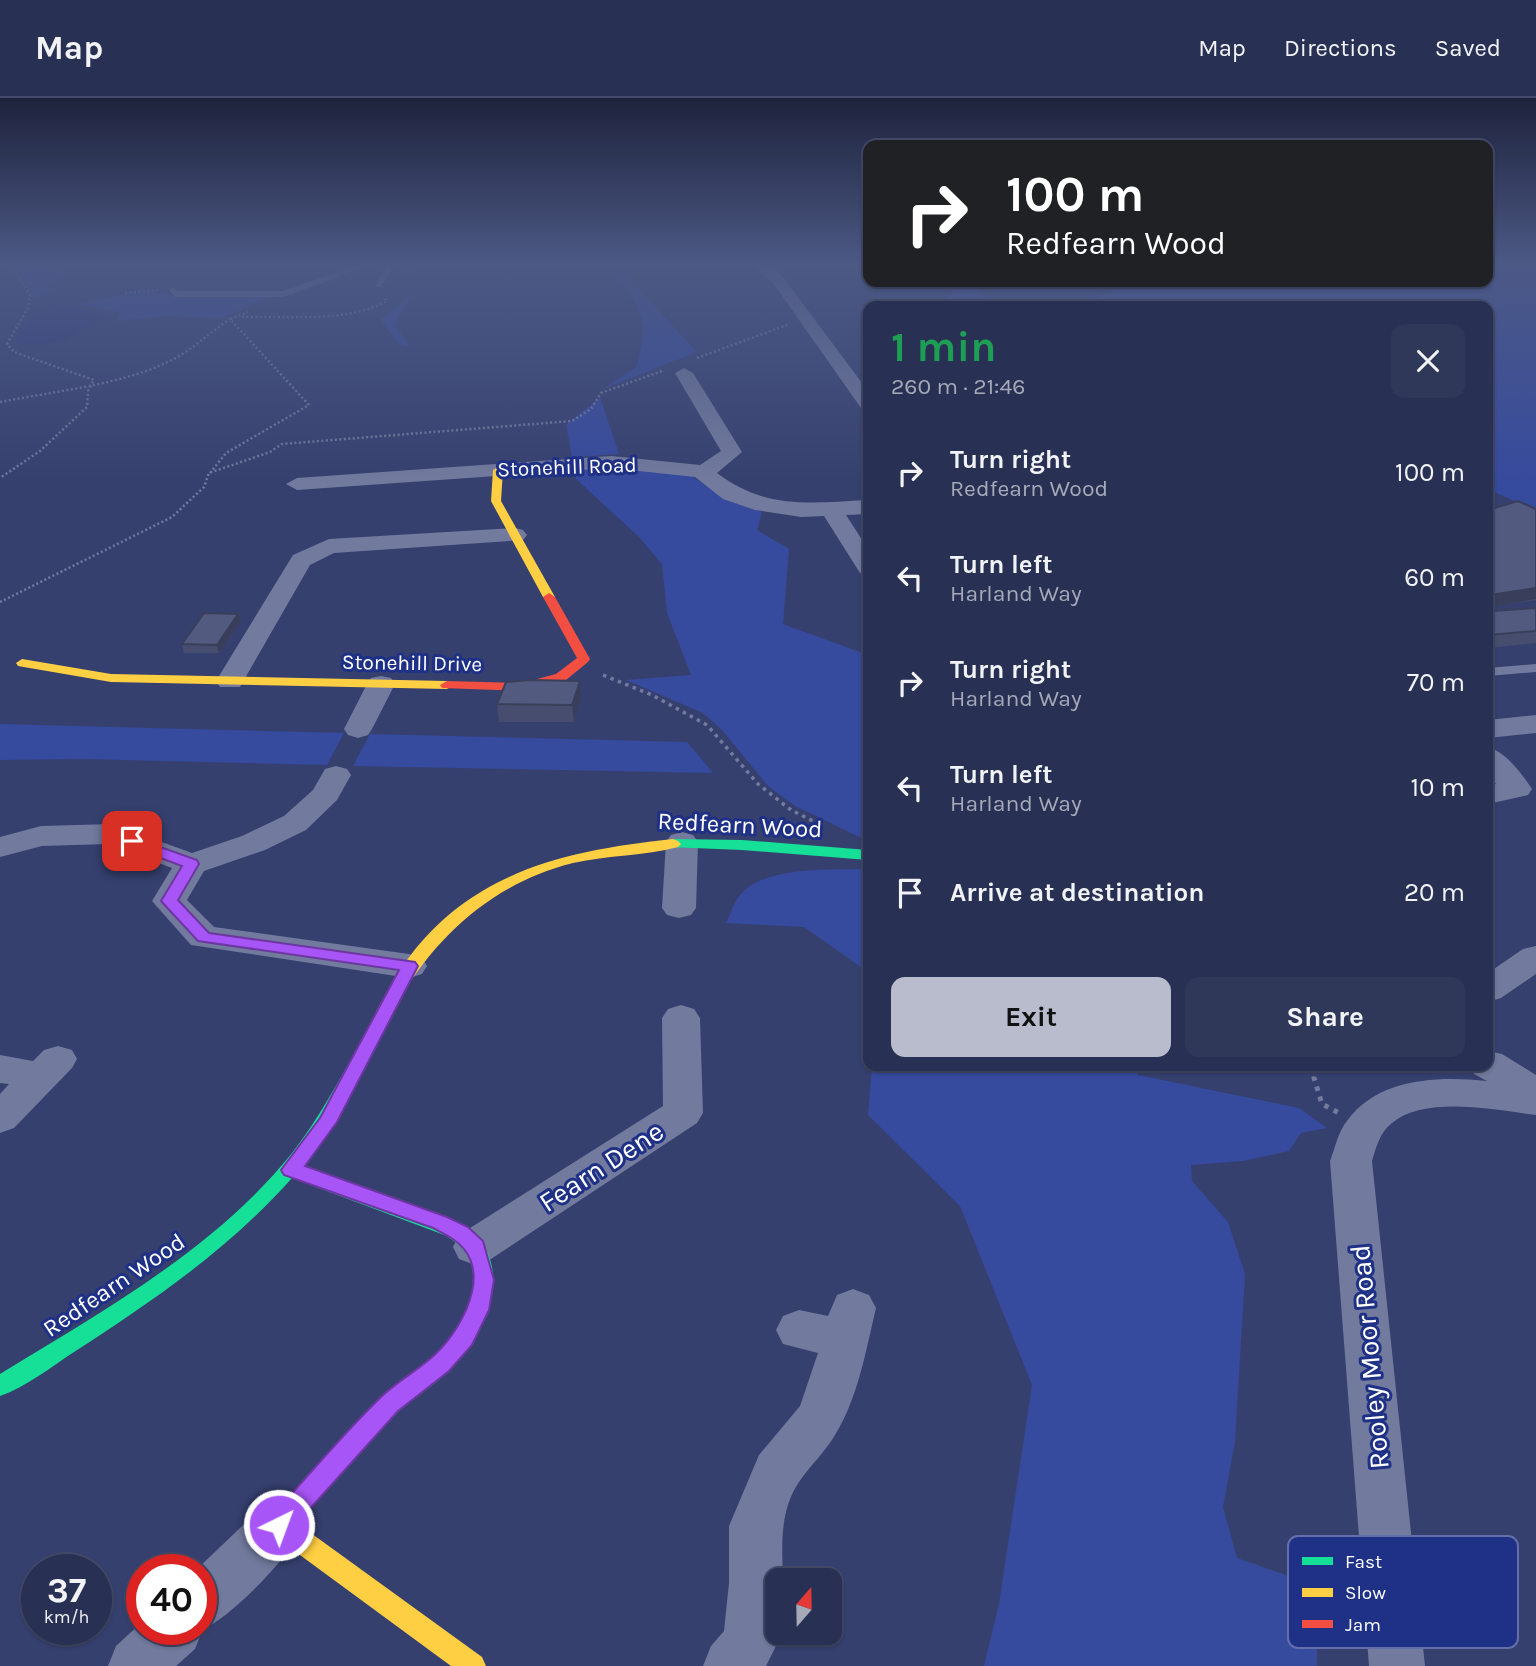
<!DOCTYPE html>
<meta charset="utf-8">
<style>
body{margin:0;font-family:Karla,sans-serif;background:#30385a;color:#f1f3f6;height:100vh;display:flex;flex-direction:column;font-size:26px;white-space:nowrap}
*{box-sizing:border-box;margin:0}
p{font-size:23px;color:#a5a9b8}
.icon{flex:none;width:38px;height:38px;fill:none;stroke:currentColor;stroke-width:2;stroke-linecap:round;stroke-linejoin:round}
.map{position:relative;flex:1;overflow:hidden}
.details{position:absolute;left:863px;top:203px;width:630px;height:770px;display:flex;flex-direction:column;background:#283053;border-radius:14px;box-shadow:0 2px 5px #0004,0 0 0 2px #444b6a}
.details>*{flex:none}
.top-card{position:absolute;left:863px;top:42px;width:630px;height:147px;border-radius:14px;box-shadow:0 2px 5px #0004,0 0 0 2px #444b6a;background:#202124;color:#fff;overflow:hidden}
.needle{width:46px;rotate:20deg}
.controls{position:absolute;left:765px;top:1470px;display:grid;gap:14px}
.controls a{display:grid;place-items:center;width:77px;height:77px;border-radius:14px;background:#283053;box-shadow:0 2px 5px #0004,0 0 0 2px #444b6a;font-size:35px}
.speed{position:absolute;left:21px;top:1456px;display:flex;gap:14px;font-size:35px;font-weight:700;text-align:center}
.speed>*{display:grid;place-content:center;width:91px;height:91px;border-radius:50%;background:#283053;box-shadow:0 2px 5px #0004,0 0 0 2px #444b6a;line-height:1}
.speed small{font-size:18px;font-weight:400}
.speed .limit{border:10px solid #d22;background:#fff;color:#111}
.pin{position:absolute;display:grid;place-items:center;width:60px;height:60px;color:#fff;margin:-30px;border-radius:14px;box-shadow:0 4px 10px #0006}
.me{position:absolute;width:77px;margin:-38px;rotate:42deg;stroke-linejoin:round;filter:drop-shadow(0 0 5px #0008)}
.turn{display:flex;align-items:center;gap:24px;height:147px;padding:0 28px;font-size:32px}
.turn .icon{width:91px;height:91px;stroke-width:2.5}
.turn b{display:block;font-size:49px;line-height:60px}
.round{display:grid;place-items:center;flex:none;width:74px;height:74px;border-radius:14px;background:#30385a}
.head{display:flex;align-items:center;justify-content:space-between;height:119px;padding:0 28px}
h1{font-size:42px;font-weight:700;line-height:52px;color:#1e9e55}
.button{display:flex;gap:14px;margin-top:auto;padding:14px 28px}
.button a{flex:1;height:80px;border-radius:14px;background:#b9bccd;color:#111;font-size:28px;font-weight:700;line-height:80px;text-align:center}
.button a+a{background:#30385a;color:#f1f3f6}
ul{padding:0;list-style:none}
li{display:flex;align-items:center;gap:21px;height:105px;padding:0 28px}
li div{flex:1}
li b{display:block;font-size:26px}
li em{font-style:normal}
header{display:flex;align-items:center;gap:42px;box-sizing:border-box;height:98px;padding:0 35px;background:#283053;border-bottom:2px solid #444b6a}
header strong{font-size:33px}
nav{display:flex;gap:38px;margin-inline-start:auto;font-size:24px}
.map>svg:first-child{display:block}
.green{fill:#364a9e}
.water{fill:#2f3b7a}
.lines{fill:none;stroke-linecap:round;stroke-linejoin:round}
.path-far2{stroke:#727a9d;stroke-width:2.5;stroke-dasharray:2 2.5;stroke-linecap:butt}
.path-far1{stroke:#727a9d;stroke-width:3.5;stroke-dasharray:3.5 4.5;stroke-linecap:butt}
.path{stroke:#727a9d;stroke-width:5;stroke-dasharray:4.5 6;stroke-linecap:butt}
.lane{fill:#727a9d;fill-rule:evenodd}
.street{fill:#727a9d;fill-rule:evenodd}
.fast{fill:#16e098;fill-rule:evenodd}
.slow{fill:#ffcf43;fill-rule:evenodd}
.jam{fill:#f24e42;fill-rule:evenodd}
.wall{fill:#474d6e}
.shaded-wall{fill:#393f5a}
.building{fill:#525a80;stroke:#393f5a;stroke-width:2}
.route{fill:#a855f7;stroke:#6d37a1;stroke-width:2}
.labels{text-anchor:middle;stroke-width:6;stroke-linejoin:round;paint-order:stroke}
.far-street-label{font-size:21px;fill:#fff;stroke:#1f3186}
.street-label{font-size:24px;fill:#fff;stroke:#1f3186}
.near-street-label{font-size:28px;fill:#fff;stroke:#1f3186}
.key{fill:#1f3186;stroke:#626faa;stroke-width:2}
.key-label{font-size:19px;fill:#fff}
</style>
<header>
<strong>Map</strong>
<nav><a>Map</a><a>Directions</a><a>Saved</a></nav>
</header>
<div class="map">
<svg width="1536" height="1568" viewBox="0 0 1536 1568">
<rect width="100%" height="100%" fill="#36406f"/>
<path class="green" d="M 5,166 L 54,166 L 60,174 L 69,177 L 39,186 L 55,193 L 32,201 L 18,169 Z
M 1488,166 L 1536,166 L 1536,413 L 1488,391 L 1488,208 L 1081,208 L 1117,189 L 1108,184 L 1488,184 Z
M 613,174 L 623,174 L 697,254 L 603,291 L 636,269 C 651,219 642,215 613,174 Z
M 948,184 L 973,184 L 992,208 L 952,208 L 943,205 L 953,194 Z
M 144,191 L 185,199 L 272,198 L 222,220 L 165,218 L 117,223 L 121,215 L 78,206 Z
M 412,196 L 395,227 L 410,249 L 400,247 L 380,222 Z
M 600,299 L 619,356 L 572,359 L 566,327 Z
M 617,368 L 688,376 L 724,399 L 762,414 L 757,432 L 789,451 L 783,526 L 868,557 L 868,743 L 795,708 L 768,688 L 722,632 L 703,615 L 626,582 L 691,577 L 667,515 L 662,466 L 639,439 L 576,381 L 573,370 Z
M 0,626 L 344,635 L 327,667 L 83,661 L 0,662 Z
M 370,636 L 687,644 L 713,675 L 353,668 Z
M 868,771 L 868,874 L 804,829 L 726,825 C 730,817 733,807 738,800 C 760,767 832,772 868,771 Z
M 872,968 L 1133,968 L 1138,977 L 1299,1010 L 1327,1030 L 1301,1035 L 1289,1053 L 1243,1063 L 1191,1067 L 1192,1083 L 1228,1124 L 1245,1176 L 1235,1344 L 1223,1409 L 1237,1460 L 1317,1488 L 1317,1568 L 984,1568 L 999,1506 L 1032,1287 L 960,1108 L 868,1017 Z"/>
<path class="water" d="M 50,206 L 102,216 L 105,218 C 86,236 36,257 12,242 L 41,210 Z"/>
<g class="lines">
<path class="path-far2" d="M 0,167 L 13,169 L 30,197 L 28,210 L 7,246 L 14,254 L 94,282 L 88,293 L 87,309 L 40,353 L 0,380
M 407,174 L 422,168
M 125,195 L 158,192
M 242,219 C 285,218 349,225 387,203 L 384,199
M 697,260 L 787,227
M 0,304 C 55,293 116,288 168,264 C 191,253 209,235 230,221
M 210,375 L 226,355 L 309,307 L 230,221 L 248,214
M 0,504 L 172,419 L 204,389 L 209,375 L 270,354 L 282,346 L 572,323 L 591,311 L 601,295 L 662,273"/>
<path class="path-far1" d="M 603,577 L 652,597 L 707,627 L 758,686 L 791,712 L 823,728"/>
<path class="path" d="M 1315,968 L 1314,980 L 1322,1006 L 1339,1015"/>
<path class="lane" d="M 360,166 L 372,166 L 284,199 L 175,199 L 169,192 L 173,189 L 178,193 L 283,193 Z
M 387,166 L 395,166 L 381,189 L 375,189 Z
M 1536,566 L 1536,574 L 1488,578 L 1488,570 Z"/>
<path class="street" d="M 751,166 L 768,166 L 783,179 L 868,293 L 868,312 L 861,310 L 773,185 Z
M 684,270 L 693,275 L 742,354 L 717,375 C 766,412 809,405 868,402 L 868,416 L 846,417 L 868,451 L 868,477 L 860,475 L 824,418 L 801,419 L 755,412 L 723,401 L 695,379 L 611,370 L 297,392 L 286,386 L 297,380 L 611,358 L 700,367 L 721,353 L 675,275 Z
M 515,430 L 523,432 L 527,437 L 523,442 L 334,455 L 310,467 L 240,589 L 220,589 L 216,583 L 293,457 L 329,441 Z
M 381,578 L 391,580 L 395,586 L 372,631 L 368,637 L 358,640 L 348,637 L 344,631 L 367,586 L 371,580 Z
M 1536,617 L 1536,635 L 1488,640 L 1488,622 Z
M 1488,649 C 1506,654 1522,676 1532,691 L 1528,697 L 1488,706 L 1488,688 L 1496,686 L 1488,676 Z
M 336,668 L 347,671 L 351,677 L 337,702 L 306,732 L 265,752 L 204,773 L 187,802 L 214,829 L 409,856 L 422,860 L 427,868 L 422,876 L 409,880 L 191,847 L 152,803 L 172,770 L 108,746 L 42,748 L 0,759 L 0,739 L 41,728 L 112,726 L 192,755 L 242,738 L 284,718 L 313,692 L 325,671 Z
M 682,734 L 693,737 L 698,744 L 696,810 L 691,817 L 679,820 L 667,817 L 662,810 L 666,744 L 671,737 Z
M 1536,848 L 1536,876 L 1501,900 L 1488,904 L 1488,875 L 1523,851 Z
M 681,907 L 694,911 L 700,920 L 703,1015 L 697,1025 L 491,1161 L 475,1167 L 459,1161 L 453,1149 L 459,1137 L 663,1008 L 662,920 L 668,911 Z
M 58,948 L 72,952 L 77,961 L 72,970 L 14,1030 L 0,1035 L 0,996 L 9,986 L 0,985 L 0,957 L 33,963 L 44,952 Z
M 1488,953 L 1502,956 L 1536,977 L 1536,1017 C 1496,1012 1425,997 1392,1025 C 1380,1034 1376,1049 1372,1063 L 1425,1568 L 1369,1568 L 1330,1063 C 1335,1050 1338,1034 1347,1023 C 1378,980 1438,978 1487,983 L 1474,976 L 1470,968 L 1488,968 Z
M 853,1191 L 869,1197 L 876,1210 C 866,1252 858,1300 835,1337 C 825,1354 810,1368 799,1384 C 779,1414 782,1448 783,1482 L 777,1482 L 778,1544 L 766,1568 L 703,1568 L 711,1548 L 724,1533 L 729,1485 L 729,1428 L 759,1357 L 800,1308 L 818,1255 L 783,1246 L 776,1232 L 783,1218 L 799,1212 L 828,1218 L 837,1197 Z
M 279,1402 L 297,1410 L 305,1427 C 292,1456 232,1519 203,1531 L 195,1551 L 176,1568 L 108,1568 L 116,1548 L 142,1524 L 142,1531 L 201,1531 L 201,1472 L 196,1472 L 261,1410 Z"/>
<path class="fast" d="M 673,741 L 742,742 L 868,752 L 868,762 L 742,752 L 668,749 L 665,746 Z
M 366,945 L 372,947 L 375,951 L 342,1014 L 303,1069 L 461,1126 C 467,1130 474,1135 478,1140 C 513,1181 481,1241 449,1273 C 431,1290 408,1303 391,1321 C 358,1354 328,1389 298,1424 L 289,1428 L 280,1424 L 277,1416 L 280,1408 C 312,1373 342,1337 376,1305 C 394,1287 417,1275 435,1257 C 458,1234 490,1184 463,1151 C 459,1146 452,1142 447,1138 L 292,1080 C 229,1151 153,1203 74,1254 C 51,1269 26,1289 0,1298 L 0,1276 C 103,1213 215,1151 292,1055 C 319,1021 337,984 360,947 Z"/>
<path class="slow" d="M 498,369 L 503,372 L 501,403 L 555,499 L 553,501 L 549,503 L 543,499 L 491,403 L 493,372 Z
M 22,561 L 111,576 L 447,583 L 454,587 L 447,591 L 111,584 L 18,568 L 16,565 Z
M 673,741 L 678,743 L 681,746 L 678,749 C 644,758 608,757 573,765 C 497,784 441,833 401,898 C 390,916 383,937 372,955 L 360,955 L 357,951 C 374,918 390,884 413,854 C 480,770 572,752 673,741 Z
M 289,1404 L 298,1408 L 301,1416 L 297,1425 L 482,1559 L 486,1568 L 451,1568 L 270,1435 L 267,1427 C 272,1416 278,1409 289,1404 Z"/>
<path class="jam" d="M 549,495 L 555,499 L 590,561 L 588,564 L 566,582 L 522,593 L 442,590 L 440,587 L 447,583 L 522,585 L 556,576 L 577,560 L 543,499 Z"/>
</g>
<path class="wall" d="M 1536,411 L 1536,502 L 1491,508 L 1492,513 L 1536,510 L 1536,545 L 1488,550 L 1488,412 Z
M 240,524 L 219,555 L 184,555 L 182,546 Z
M 581,600 L 574,624 L 499,624 L 497,606 Z"/>
<path class="shaded-wall" d="M 1536,490 L 1536,501 L 1488,509 L 1489,497 Z
M 238,516 L 240,524 L 219,555 L 217,547 Z
M 580,583 L 581,600 L 574,624 L 572,607 Z"/>
<path class="building" d="M 1518,403 L 1536,411 L 1536,490 L 1489,497 L 1492,513 L 1536,510 L 1536,533 L 1488,537 L 1488,412 Z
M 204,515 L 238,516 L 217,547 L 182,546 Z
M 531,582 L 580,583 L 572,607 L 497,606 L 506,584 Z"/>
<linearGradient id="sky" x2="0" y2="1"><stop stop-color="#1e233d"/><stop offset="0.43" stop-color="#4c5985"/><stop offset="1" stop-color="#4c5985" stop-opacity="0"/></linearGradient>
<rect width="1536" height="386" fill="url(#sky)"/>
<path class="route" d="M 132,739 L 197,762 L 199,766 L 178,802 L 209,835 L 415,864 L 418,868 L 337,1024 L 305,1068 L 447,1119 L 468,1129 L 483,1143 L 494,1182 L 489,1212 L 472,1247 L 449,1273 L 398,1313 L 288,1435 L 279,1439 L 271,1435 L 267,1427 L 271,1419 C 307,1379 342,1337 380,1300 C 395,1285 415,1274 431,1260 C 457,1238 490,1184 464,1151 C 456,1141 444,1136 433,1130 L 284,1077 L 281,1072 L 320,1020 L 399,872 L 198,843 L 161,803 L 182,768 L 126,747 L 124,743 Z"/>
<g class="labels">
<g class="far-street-label">
<text transform="translate(567 369) rotate(-2)" y="7">Stonehill Road</text>
<text transform="translate(412 565) rotate(1)" y="7">Stonehill Drive</text>
</g>
<g class="street-label">
<text transform="translate(740 727) rotate(3)" y="8">Redfearn Wood</text>
<text transform="translate(114 1187) rotate(-34)" y="8">Redfearn Wood</text>
</g>
<g class="near-street-label">
<text transform="translate(601 1068) rotate(-33)" y="10">Fearn Dene</text>
<text transform="translate(1369 1259) rotate(-95)" y="10">Rooley Moor Road</text>
</g>
</g>
<rect x="1288" y="1438" width="230" height="112" rx="10" class="key"/>
<rect x="1302" y="1459" width="31" height="8" fill="#16e098"/>
<rect x="1302" y="1490" width="31" height="9" fill="#ffcf43"/>
<rect x="1302" y="1522" width="31" height="8" fill="#f24e42"/>
<g class="key-label">
<text x="1345" y="1470">Fast</text>
<text x="1345" y="1501">Slow</text>
<text x="1345" y="1533">Jam</text>
</g>
</svg>
<div class="controls">
<a><svg class="needle" viewBox="-14 -14 28 28"><path d="M0-13l5 13h-10z" fill="#e53935"/><path d="M0 13l5-13h-10z" fill="#a5a9b8"/></svg></a>
</div>
<div class="speed"><div>37<small>km/h</small></div><div class="limit">40</div></div>
<div class="pin" style="left:132px;top:743px;background:#d93025"><svg class="icon" aria-label="arrive" viewBox="0 0 24 24"><path d="M6 21V4h12l-3 4 3 4H6"/></svg></div>
<svg class="me" style="left:279px;top:1427px" viewBox="-20 -20 40 40"><circle r="17" fill="#a855f7" stroke="#fff" stroke-width="3"/><path d="M0-11L8 9 0 5-8 9z" fill="#fff"/></svg>
<div class="top-card">
<div class="turn"><svg class="icon" aria-label="right" viewBox="0 0 24 24"><path d="M7 20v-9h11M14 6l5 5-5 5"/></svg><div><b>100 m</b>Redfearn Wood</div></div>
</div>
<section class="details">
<div class="head"><div><h1>1 min</h1><p>260 m · 21:46</p></div><a class="round"><svg class="icon" aria-label="close" viewBox="0 0 24 24"><path d="M6 6l12 12M18 6L6 18"/></svg></a></div>
<ul>
<li><svg class="icon" aria-label="right" viewBox="0 0 24 24"><path d="M7 20v-9h11M14 6l5 5-5 5"/></svg><div><b>Turn right</b><p>Redfearn Wood</p></div><em>100 m</em></li>
<li><svg class="icon" aria-label="left" viewBox="0 0 24 24"><path d="M17 20v-9H6M10 6l-5 5 5 5"/></svg><div><b>Turn left</b><p>Harland Way</p></div><em>60 m</em></li>
<li><svg class="icon" aria-label="right" viewBox="0 0 24 24"><path d="M7 20v-9h11M14 6l5 5-5 5"/></svg><div><b>Turn right</b><p>Harland Way</p></div><em>70 m</em></li>
<li><svg class="icon" aria-label="left" viewBox="0 0 24 24"><path d="M17 20v-9H6M10 6l-5 5 5 5"/></svg><div><b>Turn left</b><p>Harland Way</p></div><em>10 m</em></li>
<li><svg class="icon" aria-label="arrive" viewBox="0 0 24 24"><path d="M6 21V4h12l-3 4 3 4H6"/></svg><div><b>Arrive at destination</b></div><em>20 m</em></li>
</ul>
<div class="button"><a>Exit</a><a>Share</a></div>
</section>
</div>
